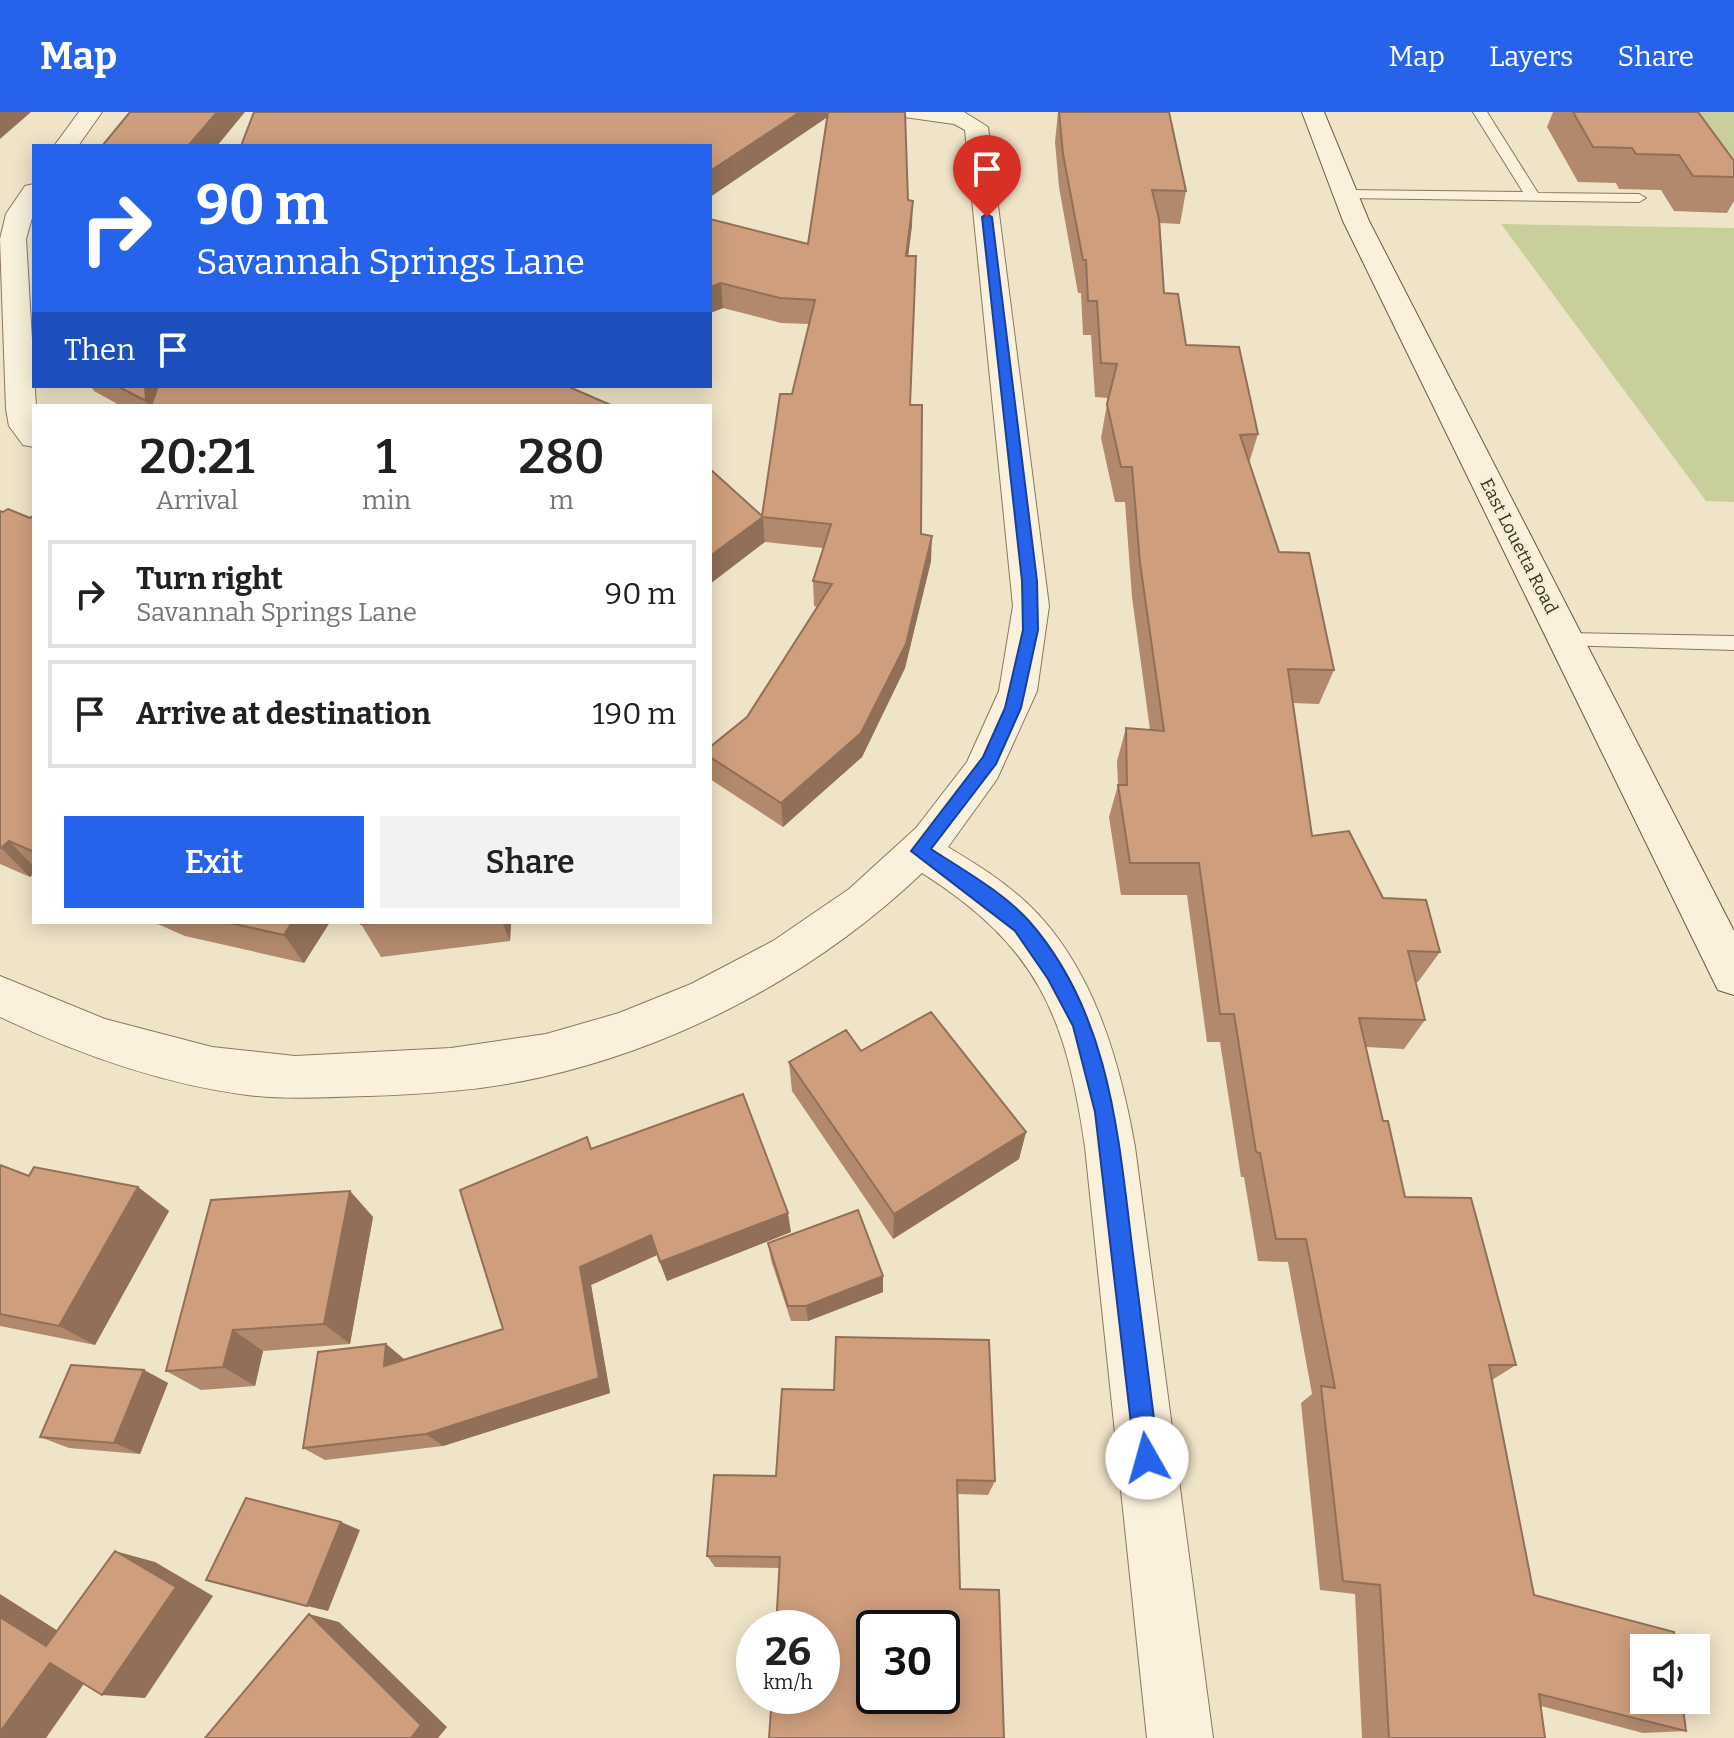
<!DOCTYPE html>
<style>
body{margin:0;font-family:Bitter,serif;background:#f2f2f2;color:#202124;height:100vh;display:flex;flex-direction:column;font-size:30px;white-space:nowrap}
*{box-sizing:border-box;margin:0}
p{font-size:26px;color:#757577}
.icon{flex:none;width:44px;height:44px;fill:none;stroke:currentColor;stroke-width:2;stroke-linecap:round;stroke-linejoin:round}
.map{position:relative;flex:1;overflow:hidden}
.panel{position:absolute;left:32px;top:292px;width:680px;height:520px;display:flex;flex-direction:column;background:#fff;border-radius:0px;box-shadow:0 4px 20px #0003}
.panel>*{flex:none}
.guide{position:absolute;left:32px;top:32px;width:680px;height:244px;border-radius:0px;box-shadow:0 4px 20px #0003;background:#2563eb;color:#fff;overflow:hidden}
.buttons{position:absolute;left:1630px;top:1522px;display:grid;gap:16px}
.buttons a{display:grid;place-items:center;width:80px;height:80px;border-radius:0px;background:#fff;box-shadow:0 4px 20px #0003;font-size:40px}
.speed{position:absolute;left:736px;top:1498px;display:flex;gap:16px;font-size:40px;font-weight:700;text-align:center}
.speed>*{display:grid;place-content:center;width:104px;height:104px;border-radius:50%;background:#fff;box-shadow:0 4px 20px #0003;line-height:1}
.speed small{font-size:20px;font-weight:400}
.speed .limit{border:4px solid #111;border-radius:12px;background:#fff;color:#111}
.pin{position:absolute;display:grid;place-items:center;width:68px;height:68px;color:#fff;margin:-82px -34px;border-radius:50% 50% 50% 0;rotate:-45deg;box-shadow:0 0 8px #0007}
.pin .icon{rotate:45deg}
.me{position:absolute;width:88px;margin:-44px;rotate:353deg;stroke-linejoin:round;filter:drop-shadow(0 0 6px #0008)}
.turn{display:flex;align-items:center;gap:28px;height:168px;padding:0 32px;font-size:36px}
.turn .icon{width:104px;height:104px;stroke-width:2.5}
.turn b{display:block;font-size:56px;line-height:68px}
.then{display:flex;align-items:center;height:76px;padding:0 32px;background:#0003;gap:16px;font-size:30px}
.eta{display:flex;justify-content:space-evenly;align-items:center;height:136px;text-align:center}
.eta b{font-size:48px;font-weight:600;line-height:56px}
.cta{display:flex;gap:16px;margin-top:auto;padding:16px 32px}
.cta a{flex:1;height:92px;border-radius:0px;background:#2563eb;color:#fff;font-size:32px;font-weight:600;line-height:92px;text-align:center}
.cta a+a{background:#f2f2f2;color:#202124}
ul{padding:0;list-style:none}
li{display:flex;align-items:center;gap:24px;height:108px;margin:0 16px 12px;padding:0 16px;border:4px solid #e0e0e0;border-radius:0px}
li div{flex:1}
li b{display:block;font-size:30px}
li em{font-style:normal}
header{display:flex;align-items:center;gap:48px;box-sizing:border-box;height:112px;padding:0 40px;background:#2563eb;color:#fff}
header strong{font-size:38px}
nav{display:flex;gap:44px;margin-inline-start:auto;font-size:28px}
.map>svg:first-child{display:block}
.green{fill:#c9cf9b}
.lines{fill:none;stroke-linecap:round;stroke-linejoin:round}
.lane-casing{stroke:#8d765c;stroke-width:2}
.street-casing{stroke:#8d765c;stroke-width:2}
.secondary-casing{stroke:#6f573f;stroke-width:2}
.lane{fill:#faf1dc;fill-rule:evenodd}
.street{fill:#faf1dc;fill-rule:evenodd}
.secondary{fill:#faf1dc;fill-rule:evenodd}
.wall{fill:#b2896c}
.shaded-wall{fill:#916f58}
.building{fill:#cf9f7d;stroke:#916f58;stroke-width:2;fill-rule:evenodd}
.route{fill:#2563eb;stroke:#184099;stroke-width:2}
.labels{text-anchor:middle;stroke-width:6;stroke-linejoin:round;paint-order:stroke}
.far-street-label{font-size:18px;fill:#3d2e20;stroke:#f7eed8}
</style>
<header>
<strong>Map</strong>
<nav><a>Map</a><a>Layers</a><a>Share</a></nav>
</header>
<div class="map">
<svg width="1734" height="1626" viewBox="0 0 1734 1626">
<rect width="100%" height="100%" fill="#f0e4c8"/>
<path class="green" d="M 1690,0 L 1734,0 L 1734,69 Z
M 1501,112 L 1734,116 L 1734,390 L 1706,389 Z"/>
<g class="lines">
<defs>
<path id="lane" d="M 1473,0 L 1487,0 L 1538,81 L 1639,82 L 1646,86 L 1639,90 L 1345,86 L 1338,82 L 1345,78 L 1523,80 Z
M 1566,521 L 1734,524 L 1734,538 L 1558,533 L 1555,528 L 1558,523 Z"/>
<path id="street" d="M 79,0 L 102,0 L 78,34 L 54,34 Z
M 901,0 L 964,0 L 988,15 L 1049,494 L 1037,579 L 997,667 L 948,735 C 976,752 1004,769 1028,792 C 1093,854 1120,949 1135,1035 L 1213,1626 L 1147,1626 L 1085,1035 C 1066,903 1037,834 922,761 C 818,860 683,933 542,965 C 485,978 427,982 368,984 C 328,985 288,988 247,983 C 162,972 78,942 0,905 L 0,864 L 105,907 L 212,935 L 295,944 L 451,936 L 546,922 L 619,901 L 691,872 L 773,829 L 849,777 L 916,716 L 967,650 L 999,579 L 1013,494 L 965,18 L 954,12 L 904,5 Z
M 34,72 L 34,99 L 26,127 L 36,294 L 34,335 L 23,333 L 9,314 L 6,297 L 0,127 L 6,102 L 25,74 Z"/>
<path id="secondary" d="M 1302,0 L 1324,0 L 1369,109 L 1734,819 L 1734,883 L 1718,878 L 1711,864 L 1343,109 Z"/>
</defs>
<use href="#lane" class="lane-casing"/>
<use href="#street" class="street-casing"/>
<use href="#secondary" class="secondary-casing"/>
<use href="#lane" class="lane"/>
<use href="#street" class="street"/>
<use href="#secondary" class="secondary"/>
</g>
<path class="wall" d="M 905,0 L 908,88 L 912,113 L 908,144 L 910,293 L 921,422 L 931,449 L 905,556 L 862,645 L 783,715 L 710,667 L 710,635 L 747,605 L 817,495 L 814,494 L 813,469 L 823,436 L 765,430 L 762,404 L 809,212 L 781,211 L 723,196 L 710,201 L 710,107 L 808,132 L 827,5 L 710,85 L 710,34 L 241,34 Z
M 1058,0 L 1186,79 L 1180,112 L 1160,111 L 1164,181 L 1186,233 L 1258,322 L 1249,351 L 1279,440 L 1334,558 L 1319,592 L 1292,591 L 1312,724 L 1383,786 L 1440,840 L 1418,870 L 1415,870 L 1425,908 L 1404,937 L 1366,935 L 1383,1009 L 1405,1085 L 1516,1253 L 1492,1268 L 1534,1483 L 1686,1619 L 1643,1621 L 1541,1594 L 1545,1626 L 1362,1626 L 1355,1482 L 1320,1478 L 1301,1291 L 1312,1282 L 1288,1150 L 1258,1149 L 1244,1065 L 1241,1065 L 1220,930 L 1207,930 L 1187,783 L 1121,783 L 1109,705 L 1118,673 L 1117,649 L 1126,616 L 1150,618 L 1132,485 L 1125,390 L 1115,390 L 1101,326 L 1108,286 L 1095,285 L 1091,223 L 1083,223 L 1081,181 L 1078,181 L 1059,75 L 1055,30 Z
M 1553,0 L 1698,0 L 1734,49 L 1734,89 L 1727,101 L 1674,99 L 1661,78 L 1619,77 L 1616,71 L 1578,70 L 1547,15 Z
M 91,274 L 156,274 L 157,279 L 613,294 L 121,294 L 94,279 Z
M 0,399 L 30,406 L 34,403 L 34,761 L 30,765 L 0,752 Z
M 153,810 L 330,810 L 304,851 L 185,824 Z
M 361,810 L 511,810 L 510,829 L 381,845 L 361,812 Z
M 861,939 L 1026,1020 L 1019,1047 L 893,1127 L 792,979 L 789,950 Z
M 592,1037 L 791,1120 L 667,1169 L 657,1143 L 591,1173 L 610,1281 L 443,1334 L 325,1348 L 303,1336 L 386,1232 L 404,1247 L 503,1217 Z
M 0,1053 L 29,1064 L 138,1075 L 169,1099 L 95,1233 L 0,1214 Z
M 350,1079 L 373,1105 L 350,1232 L 263,1239 L 255,1274 L 201,1278 L 166,1259 Z
M 768,1131 L 883,1180 L 808,1209 L 791,1209 L 771,1148 Z
M 144,1258 L 168,1271 L 140,1342 L 69,1336 L 40,1325 Z
M 714,1363 L 995,1369 L 988,1383 L 957,1382 L 960,1477 L 780,1456 L 715,1455 L 707,1444 Z"/>
<path class="shaded-wall" d="M 0,0 L 31,0 L 0,27 Z
M 217,0 L 245,0 L 217,34 L 188,34 Z
M 800,0 L 832,0 L 832,2 L 710,85 L 710,59 Z
M 913,89 L 912,113 L 905,169 L 906,144 Z
M 721,171 L 723,196 L 710,201 L 710,175 Z
M 145,274 L 156,274 L 158,294 L 148,294 L 146,289 Z
M 763,405 L 765,430 L 710,472 L 710,444 Z
M 932,424 L 931,449 L 905,556 L 862,645 L 783,715 L 781,691 Z
M 9,729 L 34,755 L 34,761 L 30,765 L 1,736 Z
M 292,810 L 330,810 L 304,851 L 284,823 Z
M 502,810 L 511,810 L 510,829 Z
M 1026,1020 L 1019,1047 L 893,1127 L 894,1102 Z
M 138,1075 L 169,1099 L 95,1233 L 59,1214 Z
M 350,1079 L 373,1105 L 350,1232 L 324,1212 Z
M 788,1101 L 791,1120 L 667,1169 L 660,1150 Z
M 651,1123 L 659,1142 L 591,1173 L 610,1281 L 443,1334 L 426,1322 L 580,1155 Z
M 883,1164 L 883,1180 L 808,1209 L 806,1194 Z
M 233,1218 L 263,1239 L 255,1274 L 223,1255 Z
M 386,1232 L 405,1248 L 384,1254 Z
M 144,1258 L 168,1271 L 140,1342 L 114,1331 Z
M 341,1410 L 360,1418 L 328,1499 L 307,1494 Z
M 115,1439 L 155,1450 L 213,1484 L 145,1586 L 102,1583 Z
M 0,1482 L 91,1540 L 46,1534 L 0,1505 Z
M 309,1502 L 339,1510 L 447,1615 L 438,1626 L 411,1626 Z
M 50,1551 L 95,1556 L 46,1626 L 0,1626 L 0,1620 Z"/>
<path class="building" d="M 130,0 L 217,0 L 188,34 L 102,34 Z
M 254,0 L 800,0 L 710,59 L 710,34 L 241,34 Z
M 828,0 L 905,0 L 908,88 L 913,89 L 906,144 L 916,144 L 910,293 L 922,293 L 921,422 L 932,424 L 906,532 L 861,621 L 781,691 L 710,645 L 710,635 L 747,605 L 832,472 L 813,469 L 831,412 L 763,405 L 710,444 L 710,357 L 762,404 L 780,282 L 792,282 L 815,188 L 780,186 L 721,171 L 710,175 L 710,107 L 808,132 Z
M 1059,0 L 1169,0 L 1186,79 L 1152,78 L 1159,107 L 1164,181 L 1178,182 L 1186,233 L 1239,235 L 1258,322 L 1240,323 L 1279,440 L 1309,441 L 1334,558 L 1288,557 L 1312,724 L 1349,719 L 1383,786 L 1426,788 L 1440,840 L 1408,839 L 1425,908 L 1359,906 L 1383,1009 L 1388,1009 L 1405,1085 L 1471,1086 L 1516,1253 L 1489,1253 L 1534,1483 L 1674,1520 L 1676,1536 L 1644,1536 L 1644,1588 L 1682,1588 L 1686,1619 L 1539,1582 L 1545,1626 L 1389,1626 L 1380,1473 L 1343,1469 L 1321,1274 L 1335,1276 L 1306,1127 L 1276,1127 L 1260,1041 L 1256,1040 L 1234,902 L 1220,902 L 1199,751 L 1130,751 L 1118,673 L 1127,673 L 1126,616 L 1164,619 L 1140,451 L 1132,355 L 1121,355 L 1107,292 L 1117,252 L 1101,251 L 1097,189 L 1088,189 L 1086,148 L 1083,148 L 1063,42 Z
M 1573,0 L 1698,0 L 1734,49 L 1734,65 L 1693,64 L 1679,43 L 1636,42 L 1632,36 L 1593,35 Z
M 117,274 L 145,274 L 146,289 Z
M 158,274 L 567,274 L 613,294 L 151,294 Z
M 8,397 L 30,406 L 34,403 L 34,740 L 9,729 L 1,736 L 0,735 L 0,399 L 3,400 Z
M 225,810 L 292,810 L 284,823 Z
M 361,810 L 380,810 L 361,812 Z
M 931,900 L 1026,1020 L 894,1102 L 789,950 L 846,918 L 861,939 Z
M 743,982 L 788,1101 L 660,1150 L 651,1123 L 580,1155 L 599,1266 L 426,1322 L 303,1336 L 318,1240 L 386,1232 L 384,1254 L 503,1217 L 460,1078 L 587,1025 L 591,1037 Z
M 0,1053 L 29,1064 L 34,1055 L 138,1075 L 59,1214 L 0,1202 Z
M 350,1079 L 324,1212 L 233,1218 L 223,1255 L 166,1259 L 211,1088 Z
M 858,1098 L 883,1164 L 806,1194 L 788,1194 L 768,1131 Z
M 836,1225 L 989,1228 L 995,1369 L 957,1368 L 960,1477 L 999,1478 L 1004,1626 L 769,1626 L 772,1584 L 822,1584 L 822,1516 L 776,1516 L 780,1445 L 707,1444 L 714,1363 L 776,1364 L 782,1277 L 834,1278 ZM 874,1516 L 942,1516 L 942,1584 L 874,1584 Z
M 71,1253 L 144,1258 L 114,1331 L 40,1325 Z
M 246,1386 L 341,1410 L 307,1494 L 206,1468 Z
M 115,1439 L 176,1475 L 102,1583 L 50,1551 L 0,1620 L 0,1505 L 46,1534 Z
M 309,1502 L 421,1613 L 411,1626 L 205,1626 Z"/>
<path class="route" d="M 987,102 L 992,105 L 1037,469 L 1038,518 L 1021,596 L 996,652 L 931,737 C 963,758 1003,780 1029,809 C 1109,900 1118,1020 1132,1134 C 1141,1205 1150,1275 1159,1346 L 1155,1354 L 1147,1358 L 1139,1354 L 1135,1346 L 1095,1000 L 1073,914 L 1048,867 L 1015,819 L 911,739 L 983,645 L 1005,596 L 1023,518 L 1022,469 L 982,105 Z"/>
<g class="labels">
<g class="far-street-label">
<text transform="translate(1519 434) rotate(63)" y="6">East Louetta Road</text>
</g>
</g>
</svg>
<div class="buttons">
<a><svg class="icon" aria-label="sound" viewBox="0 0 24 24"><path d="M4 9h4l5-4v14l-5-4H4zM17 9q2 3 0 6"/></svg></a>
</div>
<div class="speed"><div>26<small>km/h</small></div><div class="limit">30</div></div>
<div class="pin" style="left:987px;top:105px;background:#d93025"><svg class="icon" aria-label="arrive" viewBox="0 0 24 24"><path d="M6 21V4h12l-3 4 3 4H6"/></svg></div>
<svg class="me" style="left:1147px;top:1346px" viewBox="-20 -20 40 40"><circle r="19" fill="#fff"/><path d="M0-13L10 11 0 6-10 11z" fill="#2563eb"/></svg>
<div class="guide">
<div class="turn"><svg class="icon" aria-label="right" viewBox="0 0 24 24"><path d="M7 20v-9h11M14 6l5 5-5 5"/></svg><div><b>90 m</b>Savannah Springs Lane</div></div>
<div class="then">Then<svg class="icon" aria-label="arrive" viewBox="0 0 24 24"><path d="M6 21V4h12l-3 4 3 4H6"/></svg></div>
</div>
<section class="panel">
<div class="eta">
<div><b>20:21</b><p>Arrival</p></div>
<div><b>1</b><p>min</p></div>
<div><b>280</b><p>m</p></div>
</div>
<ul>
<li><svg class="icon" aria-label="right" viewBox="0 0 24 24"><path d="M7 20v-9h11M14 6l5 5-5 5"/></svg><div><b>Turn right</b><p>Savannah Springs Lane</p></div><em>90 m</em></li>
<li><svg class="icon" aria-label="arrive" viewBox="0 0 24 24"><path d="M6 21V4h12l-3 4 3 4H6"/></svg><div><b>Arrive at destination</b></div><em>190 m</em></li>
</ul>
<div class="cta"><a>Exit</a><a>Share</a></div>
</section>
</div>
